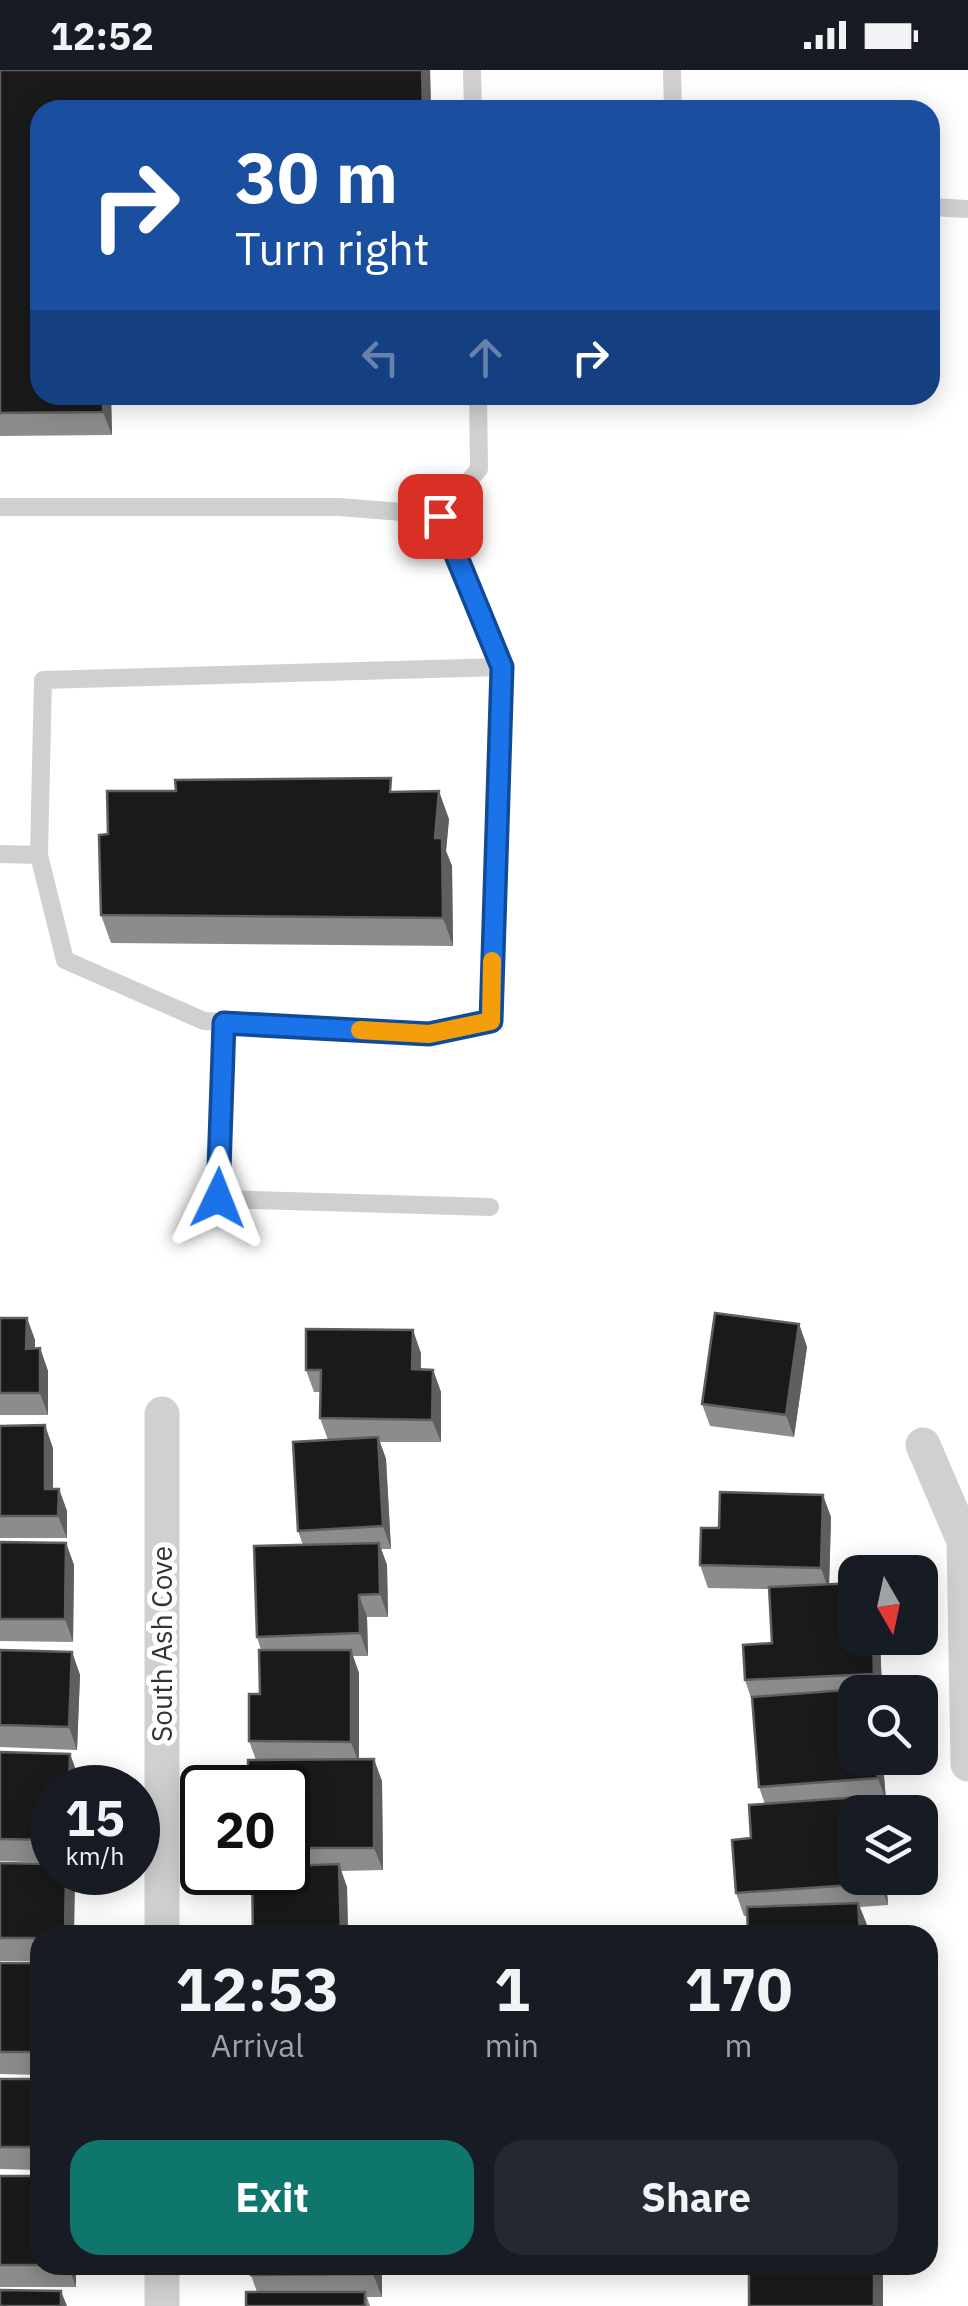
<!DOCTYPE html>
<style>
body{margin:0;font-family:"IBM Plex Sans",sans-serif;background:#242831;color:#f1f3f6;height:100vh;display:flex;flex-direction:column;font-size:38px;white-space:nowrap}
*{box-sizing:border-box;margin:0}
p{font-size:32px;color:#9ea1a6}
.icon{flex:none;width:55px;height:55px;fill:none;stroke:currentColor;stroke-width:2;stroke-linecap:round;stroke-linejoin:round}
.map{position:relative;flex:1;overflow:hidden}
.drawer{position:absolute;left:30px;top:1855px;width:908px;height:350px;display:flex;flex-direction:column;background:#171b24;border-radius:30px;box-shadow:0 5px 25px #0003}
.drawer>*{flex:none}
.banner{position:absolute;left:30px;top:30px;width:910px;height:305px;border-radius:30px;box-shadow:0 5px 25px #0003;background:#1a4fa0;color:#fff;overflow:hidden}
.needle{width:65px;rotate:171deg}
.tools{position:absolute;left:838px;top:1485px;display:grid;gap:20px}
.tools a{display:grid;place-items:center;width:100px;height:100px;border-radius:20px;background:#171b24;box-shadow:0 5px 25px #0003;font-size:50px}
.speed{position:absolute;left:30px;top:1695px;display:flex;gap:20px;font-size:50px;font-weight:700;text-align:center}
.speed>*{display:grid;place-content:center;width:130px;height:130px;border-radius:50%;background:#171b24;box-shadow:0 5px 25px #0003;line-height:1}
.speed small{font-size:25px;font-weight:400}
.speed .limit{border:5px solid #111;border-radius:15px;background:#fff;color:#111}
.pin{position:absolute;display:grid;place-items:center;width:85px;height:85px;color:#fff;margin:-42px;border-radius:20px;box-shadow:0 5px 15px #0006}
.me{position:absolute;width:110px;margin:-55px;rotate:2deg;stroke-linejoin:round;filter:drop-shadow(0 0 8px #0008)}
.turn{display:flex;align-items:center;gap:35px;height:210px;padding:0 40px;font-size:45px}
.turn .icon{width:130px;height:130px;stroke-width:2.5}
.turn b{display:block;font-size:70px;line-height:85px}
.lanes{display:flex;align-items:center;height:95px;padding:0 40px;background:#0003;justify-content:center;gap:50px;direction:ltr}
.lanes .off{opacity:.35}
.eta{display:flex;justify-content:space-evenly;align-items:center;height:170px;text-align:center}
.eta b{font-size:60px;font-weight:700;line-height:70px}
.primary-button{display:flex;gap:20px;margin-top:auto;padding:20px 40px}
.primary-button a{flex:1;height:115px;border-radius:30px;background:#0f766e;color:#fff;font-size:40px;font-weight:700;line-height:115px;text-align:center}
.primary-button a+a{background:#242831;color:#f1f3f6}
.status{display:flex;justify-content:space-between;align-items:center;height:70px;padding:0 50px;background:#171b24;direction:ltr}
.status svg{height:28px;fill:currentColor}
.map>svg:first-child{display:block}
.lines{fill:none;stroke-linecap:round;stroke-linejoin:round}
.lane{stroke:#d0d0d0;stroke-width:18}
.street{stroke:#d0d0d0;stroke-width:35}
.wall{fill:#8c8c8c}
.shaded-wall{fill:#5f5f5f}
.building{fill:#1a1a1a;stroke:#5f5f5f;stroke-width:2.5}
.route-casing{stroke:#114b97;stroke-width:25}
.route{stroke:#1a73e8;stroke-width:18}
.slow{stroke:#f59e0b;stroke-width:18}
.labels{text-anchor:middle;stroke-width:10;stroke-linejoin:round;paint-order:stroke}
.street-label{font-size:28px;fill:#333;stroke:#fff}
</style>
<div class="status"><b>12:52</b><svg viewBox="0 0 49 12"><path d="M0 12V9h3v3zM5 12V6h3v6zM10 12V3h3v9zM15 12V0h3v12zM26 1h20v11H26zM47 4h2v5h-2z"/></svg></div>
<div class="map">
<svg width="968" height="2236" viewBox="0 0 968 2236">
<rect width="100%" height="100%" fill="#fff"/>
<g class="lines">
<path class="lane" d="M 472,0 L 473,40
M 672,0 L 673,40
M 930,137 L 968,139
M 0,437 L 339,437 L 440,445
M 0,784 L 39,785 L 43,610 L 502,597
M 39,785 L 65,890 L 204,951 L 429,964 L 491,951 L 502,597 L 440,445 L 479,399 L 478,325
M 224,953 L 218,1129 L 490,1137"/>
<path class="street" d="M 162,1344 L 162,1865
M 923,1375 L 964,1471 L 968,1694
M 162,2195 L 162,2236"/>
</g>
<path class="wall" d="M 0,0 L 430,0 L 431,40 L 40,40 L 40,325 L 111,325 L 112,365 L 0,366 Z
M 396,722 L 449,749 L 446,781 L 452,796 L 453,876 L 111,873 L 101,845 Z
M 0,1248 L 27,1248 L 35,1270 L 35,1278 L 40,1278 L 48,1301 L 48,1345 L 0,1345 Z
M 799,1254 L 807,1277 L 794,1367 L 710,1356 L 702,1334 Z
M 421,1283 L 421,1299 L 433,1300 L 441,1322 L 441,1372 L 380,1372 L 386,1389 L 391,1479 L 381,1479 L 387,1495 L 388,1547 L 367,1547 L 368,1586 L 353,1586 L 359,1603 L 359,1689 L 382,1711 L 383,1800 L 341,1801 L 347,1817 L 348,1865 L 253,1865 L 288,1802 L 288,1718 L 256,1690 L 249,1671 L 260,1624 L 261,1580 L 257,1567 L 303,1475 L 298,1461 L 328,1370 L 320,1348 L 320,1322 L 314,1322 L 306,1300 Z
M 0,1356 L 53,1378 L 53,1419 L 59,1419 L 67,1441 L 67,1468 L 0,1468 Z
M 831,1447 L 829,1514 L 855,1568 L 880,1568 L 882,1622 L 855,1622 L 855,1688 L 883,1693 L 886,1731 L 875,1732 L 879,1742 L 855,1742 L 886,1808 L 888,1835 L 860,1837 L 867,1855 L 744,1846 L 736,1823 L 751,1768 L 765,1734 L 759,1717 L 752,1631 L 745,1610 L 772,1573 L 769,1519 L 708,1518 L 700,1495 L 719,1458 Z
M 0,1472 L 66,1473 L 74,1495 L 73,1572 L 0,1571 Z
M 0,1580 L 72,1582 L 80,1605 L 77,1680 L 0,1677 Z
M 0,1682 L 70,1684 L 78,1706 L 52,1718 L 52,1793 L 0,1791 Z
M 0,1793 L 52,1802 L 70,1802 L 75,1816 L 40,1865 L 40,1891 L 0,1891 Z
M 0,1893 L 40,1893 L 40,2005 L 0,2004 Z
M 0,2009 L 40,2009 L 40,2100 L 0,2099 Z
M 0,2106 L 76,2195 L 76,2217 L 0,2217 Z
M 251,2195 L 382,2195 L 382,2227 L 367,2227 L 370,2236 L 246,2236 L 257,2222 L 251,2205 Z"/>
<path class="shaded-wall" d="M 422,0 L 430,0 L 431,40 L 423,40 Z
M 103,325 L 111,325 L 112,365 L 103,342 Z
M 439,721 L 449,749 L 446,781 L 452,796 L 453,876 L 443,848 L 435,768 Z
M 27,1248 L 35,1270 L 34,1301 L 26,1279 Z
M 799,1254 L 807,1277 L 794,1367 L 786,1345 Z
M 413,1260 L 421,1283 L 420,1322 L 412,1299 Z
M 40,1278 L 48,1301 L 48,1345 L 40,1323 Z
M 433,1300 L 441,1322 L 441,1372 L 432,1350 Z
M 45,1355 L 53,1378 L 53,1441 L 45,1419 Z
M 378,1367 L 386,1389 L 391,1479 L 383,1456 Z
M 59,1419 L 67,1441 L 67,1468 L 58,1446 Z
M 823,1425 L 831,1447 L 829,1521 L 821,1498 Z
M 66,1473 L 74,1495 L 73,1572 L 65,1549 Z
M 379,1473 L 387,1495 L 388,1547 L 380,1524 Z
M 359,1525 L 367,1547 L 368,1586 L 360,1563 Z
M 873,1568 L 880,1568 L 882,1622 L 881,1622 L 874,1604 Z
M 351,1580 L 359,1603 L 359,1694 L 351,1672 Z
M 72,1582 L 80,1605 L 77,1680 L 69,1657 Z
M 70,1684 L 78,1706 L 78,1718 L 69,1718 Z
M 876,1688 L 881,1688 L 883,1693 L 886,1731 L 878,1708 Z
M 374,1689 L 382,1711 L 383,1800 L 374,1778 Z
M 339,1794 L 347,1817 L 348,1865 L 341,1865 Z
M 66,1802 L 70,1802 L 75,1816 L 74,1865 L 65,1865 Z
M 879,1808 L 886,1808 L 888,1835 L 880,1813 Z
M 858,1833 L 867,1855 L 867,1865 L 860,1865 Z
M 35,2053 L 40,2066 L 40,2093 L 34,2077 Z
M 68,2195 L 76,2195 L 76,2217 Z
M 373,2195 L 382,2195 L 382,2227 L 373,2204 Z
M 874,2195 L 883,2195 L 883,2236 L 874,2236 Z
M 61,2221 L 67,2236 L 61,2236 Z"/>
<path class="building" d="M 0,0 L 422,0 L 423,40 L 40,40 L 40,325 L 103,325 L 103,342 L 0,343 Z
M 391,708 L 390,722 L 439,721 L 435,768 L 442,768 L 443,848 L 101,845 L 99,765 L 108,764 L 107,721 L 176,721 L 175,710 Z
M 715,1243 L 799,1254 L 786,1345 L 702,1334 Z
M 0,1248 L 27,1248 L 26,1279 L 40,1278 L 40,1323 L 0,1323 Z
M 306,1259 L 413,1260 L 412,1299 L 433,1300 L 432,1350 L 320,1348 L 321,1300 L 306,1300 Z
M 45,1355 L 45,1419 L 59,1419 L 58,1446 L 0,1446 L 0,1356 Z
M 378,1367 L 383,1456 L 298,1461 L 293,1372 Z
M 720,1422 L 823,1425 L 821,1498 L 700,1495 L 701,1458 L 719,1458 Z
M 0,1472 L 66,1473 L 65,1549 L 0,1549 Z
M 379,1473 L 380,1524 L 359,1525 L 360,1563 L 257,1567 L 254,1476 Z
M 855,1513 L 855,1568 L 873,1568 L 874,1604 L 745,1610 L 743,1575 L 772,1573 L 769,1517 Z
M 0,1580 L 72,1582 L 69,1657 L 0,1655 Z
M 259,1580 L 351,1580 L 351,1672 L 249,1671 L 249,1624 L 260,1624 Z
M 859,1619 L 859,1622 L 855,1622 L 855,1688 L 876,1688 L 878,1708 L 759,1717 L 752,1627 Z
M 0,1682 L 70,1684 L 69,1718 L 52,1718 L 52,1770 L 0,1769 Z
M 374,1689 L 374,1778 L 288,1778 L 288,1718 L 248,1718 L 248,1690 Z
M 873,1726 L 875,1742 L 855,1742 L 855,1808 L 879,1808 L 880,1813 L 736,1823 L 732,1770 L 751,1768 L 749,1735 Z
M 0,1793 L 52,1794 L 52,1802 L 66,1802 L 65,1865 L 40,1865 L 40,1868 L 0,1868 Z
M 339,1794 L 341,1865 L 253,1865 L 252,1802 L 288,1802 L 288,1796 Z
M 858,1833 L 860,1865 L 748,1865 L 747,1837 Z
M 0,1893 L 40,1893 L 40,1982 L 0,1982 Z
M 0,2009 L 40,2009 L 40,2053 L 35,2053 L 34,2077 L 0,2077 Z
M 0,2106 L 40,2106 L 40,2195 L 0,2195 Z
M 251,2195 L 373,2195 L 373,2204 L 251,2205 Z
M 749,2195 L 874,2195 L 874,2236 L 749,2236 Z
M 0,2220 L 61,2221 L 61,2236 L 0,2236 Z
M 246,2222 L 365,2222 L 365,2236 L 246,2236 Z"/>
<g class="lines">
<defs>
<path id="route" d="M 218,1128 L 224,953 L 429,964 L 491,951 L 502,597 L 440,446"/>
</defs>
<use href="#route" class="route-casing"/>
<use href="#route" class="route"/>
<path class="slow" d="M 360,960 L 429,964 L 491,951 L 492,891"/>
</g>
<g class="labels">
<g class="street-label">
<text transform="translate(162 1574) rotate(-90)" y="10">South Ash Cove</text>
</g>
</g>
</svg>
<div class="tools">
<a><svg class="needle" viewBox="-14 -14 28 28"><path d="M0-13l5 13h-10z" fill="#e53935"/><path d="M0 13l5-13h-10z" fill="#9ea1a6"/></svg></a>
<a><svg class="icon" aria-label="search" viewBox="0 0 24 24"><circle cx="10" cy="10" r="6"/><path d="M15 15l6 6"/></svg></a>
<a><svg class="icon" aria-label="layers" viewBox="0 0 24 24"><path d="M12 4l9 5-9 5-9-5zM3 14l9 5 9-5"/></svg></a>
</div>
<div class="speed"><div>15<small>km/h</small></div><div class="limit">20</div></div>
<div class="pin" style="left:440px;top:446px;background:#d93025"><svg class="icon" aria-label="arrive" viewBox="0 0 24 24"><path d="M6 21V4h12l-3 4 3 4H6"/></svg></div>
<svg class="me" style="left:218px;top:1128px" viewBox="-20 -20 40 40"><path d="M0-17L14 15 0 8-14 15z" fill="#1a73e8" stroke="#fff" stroke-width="4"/></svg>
<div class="banner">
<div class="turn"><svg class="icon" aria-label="right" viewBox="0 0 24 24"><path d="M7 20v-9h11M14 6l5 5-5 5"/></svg><div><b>30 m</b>Turn right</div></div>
<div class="lanes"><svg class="icon off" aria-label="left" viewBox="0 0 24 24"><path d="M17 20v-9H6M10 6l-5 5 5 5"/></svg><svg class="icon off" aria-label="ahead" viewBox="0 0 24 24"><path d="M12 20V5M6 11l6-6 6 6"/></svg><svg class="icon" aria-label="right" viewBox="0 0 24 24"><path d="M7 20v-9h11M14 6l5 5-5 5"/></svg></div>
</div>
<section class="drawer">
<div class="eta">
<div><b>12:53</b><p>Arrival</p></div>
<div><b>1</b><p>min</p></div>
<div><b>170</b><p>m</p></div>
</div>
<div class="primary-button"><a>Exit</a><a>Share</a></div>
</section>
</div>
